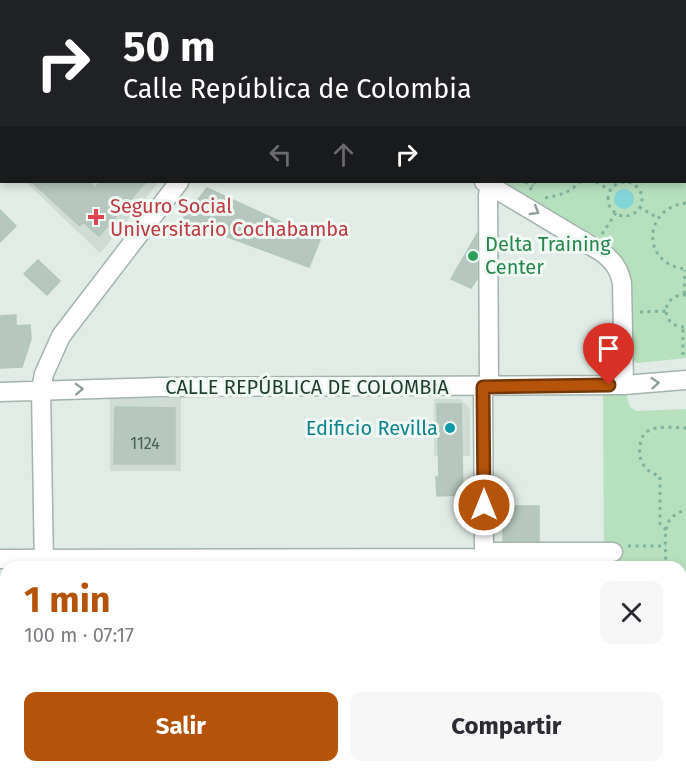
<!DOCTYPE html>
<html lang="es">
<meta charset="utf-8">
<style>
body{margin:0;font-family:"Fira Sans",sans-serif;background:#f7f7f7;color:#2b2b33;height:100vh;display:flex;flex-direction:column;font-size:22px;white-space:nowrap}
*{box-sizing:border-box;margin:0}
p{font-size:20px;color:#7c7c81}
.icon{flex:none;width:33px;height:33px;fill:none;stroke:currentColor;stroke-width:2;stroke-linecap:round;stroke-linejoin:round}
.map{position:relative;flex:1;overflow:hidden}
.drawer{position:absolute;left:0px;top:561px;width:687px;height:212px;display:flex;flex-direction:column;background:#fff;border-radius:18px 18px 0 0;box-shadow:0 3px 9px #0003}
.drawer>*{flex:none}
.banner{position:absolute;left:0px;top:0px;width:687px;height:183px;box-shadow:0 3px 9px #0003;background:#202124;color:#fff;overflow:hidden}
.pin{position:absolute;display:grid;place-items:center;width:51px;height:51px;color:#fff;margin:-62px -26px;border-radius:50% 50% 50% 0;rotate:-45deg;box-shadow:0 0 6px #0007}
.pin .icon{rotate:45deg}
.me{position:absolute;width:66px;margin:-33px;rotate:0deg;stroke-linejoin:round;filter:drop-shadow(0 0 4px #0008)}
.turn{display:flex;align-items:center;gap:21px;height:126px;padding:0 24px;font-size:27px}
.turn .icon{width:78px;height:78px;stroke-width:2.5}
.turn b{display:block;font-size:42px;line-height:51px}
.lanes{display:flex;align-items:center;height:57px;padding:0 24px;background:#0003;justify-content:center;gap:30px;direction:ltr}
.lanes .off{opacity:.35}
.round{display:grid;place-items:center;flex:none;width:63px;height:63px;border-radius:12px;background:#f7f7f7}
.summary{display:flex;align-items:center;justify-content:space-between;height:102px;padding:0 24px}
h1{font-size:36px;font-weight:700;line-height:45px;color:#b45309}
.button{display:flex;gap:12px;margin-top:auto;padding:12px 24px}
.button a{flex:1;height:69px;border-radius:12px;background:#b45309;color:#fff;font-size:24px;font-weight:700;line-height:69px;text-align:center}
.button a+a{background:#f7f7f7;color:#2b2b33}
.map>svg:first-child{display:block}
.built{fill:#cedcd4}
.green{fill:#b7e0bd}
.water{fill:#83d4d7}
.building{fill:#b5c7be;stroke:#b2c7bb;stroke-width:1.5}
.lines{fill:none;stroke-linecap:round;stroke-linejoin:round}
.minor-casing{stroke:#a2b4ac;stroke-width:21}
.major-casing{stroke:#c0c9c6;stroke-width:21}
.path{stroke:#7eb39c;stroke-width:3;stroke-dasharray:3 4.5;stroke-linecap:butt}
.minor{stroke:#fff;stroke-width:18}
.major{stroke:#61a68b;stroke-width:18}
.oneway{stroke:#8f9e98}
.route-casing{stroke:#753606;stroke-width:15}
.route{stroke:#b45309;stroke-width:10}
.health-dot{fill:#e0444e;stroke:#f1f9f4;stroke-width:2}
.leisure-dot{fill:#2e9e5b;stroke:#f1f9f4;stroke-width:2}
.culture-dot{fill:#0f9aa8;stroke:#f1f9f4;stroke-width:2}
.labels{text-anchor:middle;stroke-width:6;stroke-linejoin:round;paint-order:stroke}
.number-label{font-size:16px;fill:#446055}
.health-label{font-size:20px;fill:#be3a42;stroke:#f1f9f4;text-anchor:start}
.leisure-label{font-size:20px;fill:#27864d;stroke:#f1f9f4;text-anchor:start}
.street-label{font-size:20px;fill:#1f3e32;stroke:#f1f9f4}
.culture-label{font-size:20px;fill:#0d838f;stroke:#f1f9f4;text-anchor:end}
</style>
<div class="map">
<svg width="686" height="772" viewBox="0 0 686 772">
<rect width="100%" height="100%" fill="#e0ece5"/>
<path class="built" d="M 26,182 L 159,182 L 100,253 Z
M 110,398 L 181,398 L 181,471 L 110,471 Z
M 434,399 L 459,399 L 468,406 L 470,411 L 470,456 L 434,456 Z"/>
<path class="green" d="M 686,173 L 686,358 L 637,363 L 633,361 L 631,357 L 626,280 L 499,182 L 686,182 Z
M 603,394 L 626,394 L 630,407 L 636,411 L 686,409 L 686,715 L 681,715 L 681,567 L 604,567 Z"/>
<path class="water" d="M614 199a10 10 0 1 1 20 0a10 10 0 1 1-20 0Z"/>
<path class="building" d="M 32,182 L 88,182 L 95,188 L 100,182 L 146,182 L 99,236 L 83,222 L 80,226 Z
M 207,188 L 320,240 L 309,267 L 182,220 Z
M 0,210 L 16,226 L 0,242 Z
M 477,234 L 477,279 L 471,288 L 451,279 Z
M 38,260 L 60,281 L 47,295 L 24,274 Z
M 16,315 L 16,326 L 30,325 L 31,339 L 22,367 L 0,368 L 0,316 Z
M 437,404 L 461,404 L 463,495 L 437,496 L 436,477 L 439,477 Z
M 115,407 L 175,408 L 175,464 L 114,464 Z
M 503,506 L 539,506 L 539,541 L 503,541 Z"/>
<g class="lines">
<defs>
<path id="minor" d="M 185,0 L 187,2
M 415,0 L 417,2
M 347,2 L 347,0
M 686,162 L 686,163
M 484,182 L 603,253 C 614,262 619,269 622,283 L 624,385
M 489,387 L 488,195 L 490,185
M 0,392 L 161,387 L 624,385 L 686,380
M 484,552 L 613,552
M 0,559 L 484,558 L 483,387
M 44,567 L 41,390 L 44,374 L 61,336 L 179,182"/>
<path id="major" d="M 681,739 L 686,739
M 0,742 L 6,742
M 681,764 L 686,764
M 0,767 L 211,766"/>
</defs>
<use href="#minor" class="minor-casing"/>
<use href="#major" class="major-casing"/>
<path class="path" d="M 525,182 L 533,186
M 596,182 L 610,190
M608 199a17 17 0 1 1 34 0a17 17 0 1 1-34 0Z
M 530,190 L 535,182
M 545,198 C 560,195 569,193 580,182
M 686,203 C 642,208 641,265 686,269
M 639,207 L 658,218
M 602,234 L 616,213
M 684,294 L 685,270
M 686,295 C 660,293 659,328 686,327
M 640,312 L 666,311
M 683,355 L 683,327
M 666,530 L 660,524 L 660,476 C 646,472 638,462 640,448 C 640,441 642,435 648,431 C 658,425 675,428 686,428
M 628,546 L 666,546
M 666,567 C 666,555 663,531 669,521 C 673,515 679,512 686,510
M 681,590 L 686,591
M 681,624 L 682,667"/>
<use href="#minor" class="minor"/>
<use href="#major" class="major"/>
</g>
<defs><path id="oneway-chevron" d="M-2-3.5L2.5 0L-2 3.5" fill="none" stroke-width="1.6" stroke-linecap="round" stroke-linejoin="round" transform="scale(1.5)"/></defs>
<g class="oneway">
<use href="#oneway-chevron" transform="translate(535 211) rotate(31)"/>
<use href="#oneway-chevron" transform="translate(655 383) rotate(-5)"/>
<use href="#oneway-chevron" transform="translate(79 389) rotate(-2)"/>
</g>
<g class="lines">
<defs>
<path id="route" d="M 484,505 L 483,387 L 609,385"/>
</defs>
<use href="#route" class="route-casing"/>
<use href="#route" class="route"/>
</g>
<path class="health-dot" d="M93 208h6v6h6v6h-6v6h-6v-6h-6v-6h6z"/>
<circle class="leisure-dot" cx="473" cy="256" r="6"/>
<circle class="culture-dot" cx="450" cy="428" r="6"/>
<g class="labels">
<g class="number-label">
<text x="145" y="449">1124</text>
</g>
<g class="health-label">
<text x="110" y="213">Seguro Social<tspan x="110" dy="23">Universitario Cochabamba</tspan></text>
</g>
<g class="leisure-label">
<text x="485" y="251">Delta Training<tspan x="485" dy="23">Center</tspan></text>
</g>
<g class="street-label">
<text x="307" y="394">CALLE REPÚBLICA DE COLOMBIA</text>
</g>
<g class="culture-label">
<text x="438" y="435">Edificio Revilla</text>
</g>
</g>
</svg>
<div class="pin" style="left:609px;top:385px;background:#d93025"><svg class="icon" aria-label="arrive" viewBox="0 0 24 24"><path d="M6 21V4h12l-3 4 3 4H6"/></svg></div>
<svg class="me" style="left:484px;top:505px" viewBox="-20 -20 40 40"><circle r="17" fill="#b45309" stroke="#fff" stroke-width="3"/><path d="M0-11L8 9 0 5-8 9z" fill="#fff"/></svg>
<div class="banner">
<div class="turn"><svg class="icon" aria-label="right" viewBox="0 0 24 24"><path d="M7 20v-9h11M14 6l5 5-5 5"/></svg><div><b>50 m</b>Calle República de Colombia</div></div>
<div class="lanes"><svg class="icon off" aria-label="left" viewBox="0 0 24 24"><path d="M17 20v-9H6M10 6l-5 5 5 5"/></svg><svg class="icon off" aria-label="ahead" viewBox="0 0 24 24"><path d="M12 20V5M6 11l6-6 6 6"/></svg><svg class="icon" aria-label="right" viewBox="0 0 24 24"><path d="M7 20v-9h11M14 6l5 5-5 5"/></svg></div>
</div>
<section class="drawer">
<div class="summary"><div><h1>1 min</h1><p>100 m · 07:17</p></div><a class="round"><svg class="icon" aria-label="close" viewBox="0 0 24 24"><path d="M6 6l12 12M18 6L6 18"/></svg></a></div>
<div class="button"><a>Salir</a><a>Compartir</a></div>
</section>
</div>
